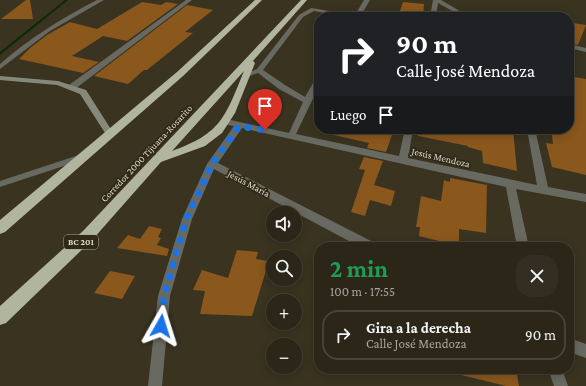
<!DOCTYPE html>
<html lang="es">
<meta charset="utf-8">
<style>
body{margin:0;font-family:"Crimson Pro",serif;background:#332e21;color:#f1f3f6;height:100vh;display:flex;flex-direction:column;font-size:15px;white-space:nowrap}
*{box-sizing:border-box;margin:0}
p{font-size:13px;color:#a6a5a2}
.icon{flex:none;width:22px;height:22px;fill:none;stroke:currentColor;stroke-width:2;stroke-linecap:round;stroke-linejoin:round}
.map{position:relative;flex:1;overflow:hidden}
.panel{position:absolute;left:314px;top:242px;width:260px;height:132px;display:flex;flex-direction:column;background:#2b2618;border-radius:16px;box-shadow:0 2px 10px #0003,0 0 0 1px #474337}
.panel>*{flex:none}
.banner{position:absolute;left:314px;top:12px;width:260px;height:122px;border-radius:16px;box-shadow:0 2px 10px #0003,0 0 0 1px #474337;background:#202124;color:#fff;overflow:hidden}
.controls{position:absolute;left:266px;top:206px;display:grid;gap:8px}
.controls a{display:grid;place-items:center;width:36px;height:36px;border-radius:50%;background:#2b2618;box-shadow:0 2px 10px #0003,0 0 0 1px #474337;font-size:20px}
.pin{position:absolute;display:grid;place-items:center;width:34px;height:34px;color:#fff;margin:-41px -17px;border-radius:50% 50% 50% 0;rotate:-45deg;box-shadow:0 0 4px #0007}
.pin .icon{rotate:45deg}
.me{position:absolute;width:44px;margin:-22px;rotate:6deg;stroke-linejoin:round;filter:drop-shadow(0 0 3px #0008)}
.turn{display:flex;align-items:center;gap:14px;height:84px;padding:0 16px;font-size:18px}
.turn .icon{width:52px;height:52px;stroke-width:2.5}
.turn b{display:block;font-size:28px;line-height:34px}
.then{display:flex;align-items:center;height:38px;padding:0 16px;background:#0003;gap:8px;font-size:15px}
.round{display:grid;place-items:center;flex:none;width:42px;height:42px;border-radius:16px;background:#332e21}
.summary{display:flex;align-items:center;justify-content:space-between;height:68px;padding:0 16px}
h1{font-size:24px;font-weight:700;line-height:30px;color:#1e9e55}
ul{padding:0;list-style:none}
li{display:flex;align-items:center;gap:12px;height:50px;margin:0 8px 6px;padding:0 8px;border:2px solid #474337;border-radius:16px}
li div{flex:1}
li b{display:block;font-size:15px}
li em{font-style:normal}
.map>svg:first-child{display:block}
.lines{fill:none;stroke-linecap:round;stroke-linejoin:round}
.stream{fill:#0a2b04;fill-rule:evenodd}
.building{fill:#8a571d}
.lane{fill:#686a61;fill-rule:evenodd}
.street{fill:#686a61;fill-rule:evenodd}
.secondary{fill:#86887a;fill-rule:evenodd}
.highway{fill:#b1b59e;fill-rule:evenodd}
.route{stroke:#1a73e8;stroke-width:7;stroke-dasharray:0 12.6}
.labels{text-anchor:middle;stroke-width:3.5;stroke-linejoin:round;paint-order:stroke}
.shield{fill:#2f2916;stroke:#aaa598;stroke-width:1}
.shield-label{font-size:9px;font-weight:bold;fill:#dedacf}
.street-label{font-size:10px;fill:#dedacf;stroke:#2f2916}
</style>
<div class="map">
<svg width="586" height="386" viewBox="0 0 586 386">
<rect width="100%" height="100%" fill="#393320"/>
<g class="lines">
<path class="stream" d="M 65,0 L 68,0 L 0,55 L 0,52 Z"/>
</g>
<path class="building" d="M 26,0 L 30,0 L 33,19 L 1,19 Z
M 142,2 L 161,5 L 166,2 L 178,4 L 127,41 L 103,36 L 72,56 L 99,62 L 83,73 L 19,59 L 30,48 L 47,35 L 70,22 L 97,29 Z
M 403,2 L 424,4 L 423,17 L 398,17 Z
M 187,5 L 213,10 L 185,32 L 193,33 L 147,70 L 144,70 L 128,84 L 94,76 Z
M 573,23 L 586,25 L 578,45 L 569,43 L 569,32 Z
M 569,76 L 586,79 L 586,175 L 552,167 L 546,143 L 553,144 L 551,129 L 569,129 Z
M 334,129 L 394,129 L 386,152 L 367,148 L 369,143 L 334,135 Z
M 418,129 L 513,129 L 517,171 L 483,163 L 482,151 L 468,147 L 468,146 L 418,136 Z
M 364,157 L 383,161 L 374,185 L 395,191 L 391,206 L 370,200 L 365,216 L 351,212 L 365,170 L 359,169 Z
M 450,178 L 487,185 L 486,233 L 459,229 L 459,246 L 419,236 L 420,227 L 416,227 L 421,196 L 441,201 L 444,180 L 450,182 Z
M 149,226 L 162,229 L 158,237 L 161,238 L 157,245 L 169,249 L 167,256 L 117,248 L 128,235 L 140,239 Z
M 237,250 L 258,252 L 256,259 L 269,261 L 252,316 L 200,314 L 205,291 L 193,290 L 202,270 L 228,278 Z
M 110,271 L 135,276 L 122,299 L 94,293 Z
M 458,369 L 516,369 L 519,386 L 506,386 L 457,374 Z"/>
<g class="lines">
<path class="lane" d="M 82,154 L 86,157 L 85,159 L 0,187 L 0,181 Z"/>
<path class="street" d="M 97,0 L 104,0 L 50,31 L 0,69 L 0,64 C 30,38 62,18 97,0 Z
M 186,0 L 192,0 L 75,89 L 69,89 L 69,85 Z
M 364,0 L 370,0 L 360,17 L 347,17 L 314,11 L 303,17 L 263,70 L 285,85 L 305,97 L 316,78 L 319,78 L 319,86 L 296,134 L 399,156 L 405,129 L 413,129 L 408,158 L 537,185 L 527,129 L 535,129 L 548,187 L 586,194 L 586,202 L 516,189 L 529,247 L 517,247 L 506,187 L 242,128 L 218,163 L 375,243 L 377,247 L 360,247 L 214,169 L 192,219 L 170,296 L 162,386 L 148,386 L 158,296 L 182,219 L 207,164 L 234,126 L 223,124 L 222,122 L 226,119 L 289,133 L 303,102 L 279,89 L 258,73 L 246,77 L 242,75 L 257,69 L 299,15 L 311,8 L 355,15 Z
M 433,0 L 441,0 L 470,17 L 463,17 L 438,3 L 436,17 L 430,17 Z
M 569,44 L 586,48 L 586,52 L 569,48 Z
M 569,338 L 586,344 L 586,358 L 569,352 Z
M 548,369 L 562,369 L 568,386 L 554,386 Z"/>
<path class="secondary" d="M 0,76 L 58,81 L 86,90 L 114,134 L 113,136 L 107,136 L 80,94 L 57,85 L 0,80 Z"/>
<path class="highway" d="M 255,0 L 262,0 L 183,76 L 5,232 L 0,234 L 0,220 L 177,72 Z
M 301,0 L 307,0 L 253,61 L 255,63 L 235,113 L 222,133 L 205,146 L 161,162 L 93,239 L 6,323 L 0,325 L 0,306 L 83,231 ZM 244,71 C 225,117 222,133 172,151 Z"/>
</g>
<g class="lines">
<path class="route" d="M 161,326 L 164,296 L 186,219 L 212,164 L 239,126 L 265,130"/>
</g>
<g class="labels">
<rect class="shield" x="64" y="235" width="34" height="14" rx="3"/>
<g class="shield-label">
<text x="81" y="245">BC 201</text>
</g>
<g class="street-label">
<text transform="translate(146 153) rotate(-47)" y="4">Corredor 2000 Tijuana-Rosarito</text>
<text transform="translate(441 157) rotate(13)" y="4">Jesús Mendoza</text>
<text transform="translate(249 183) rotate(28)" y="4">Jesús María</text>
</g>
</g>
</svg>
<div class="controls">
<a><svg class="icon" aria-label="sound" viewBox="0 0 24 24"><path d="M4 9h4l5-4v14l-5-4H4zM17 9q2 3 0 6"/></svg></a>
<a><svg class="icon" aria-label="search" viewBox="0 0 24 24"><circle cx="10" cy="10" r="6"/><path d="M15 15l6 6"/></svg></a>
<a>+</a>
<a>−</a>
</div>
<div class="pin" style="left:265px;top:130px;background:#d93025"><svg class="icon" aria-label="arrive" viewBox="0 0 24 24"><path d="M6 21V4h12l-3 4 3 4H6"/></svg></div>
<svg class="me" style="left:161px;top:326px" viewBox="-20 -20 40 40"><path d="M0-17L14 15 0 8-14 15z" fill="#1a73e8" stroke="#fff" stroke-width="4"/></svg>
<div class="banner">
<div class="turn"><svg class="icon" aria-label="right" viewBox="0 0 24 24"><path d="M7 20v-9h11M14 6l5 5-5 5"/></svg><div><b>90 m</b>Calle José Mendoza</div></div>
<div class="then">Luego<svg class="icon" aria-label="arrive" viewBox="0 0 24 24"><path d="M6 21V4h12l-3 4 3 4H6"/></svg></div>
</div>
<section class="panel">
<div class="summary"><div><h1>2 min</h1><p>100 m · 17:55</p></div><a class="round"><svg class="icon" aria-label="close" viewBox="0 0 24 24"><path d="M6 6l12 12M18 6L6 18"/></svg></a></div>
<ul>
<li><svg class="icon" aria-label="right" viewBox="0 0 24 24"><path d="M7 20v-9h11M14 6l5 5-5 5"/></svg><div><b>Gira a la derecha</b><p>Calle José Mendoza</p></div><em>90 m</em></li>
</ul>
</section>
</div>
